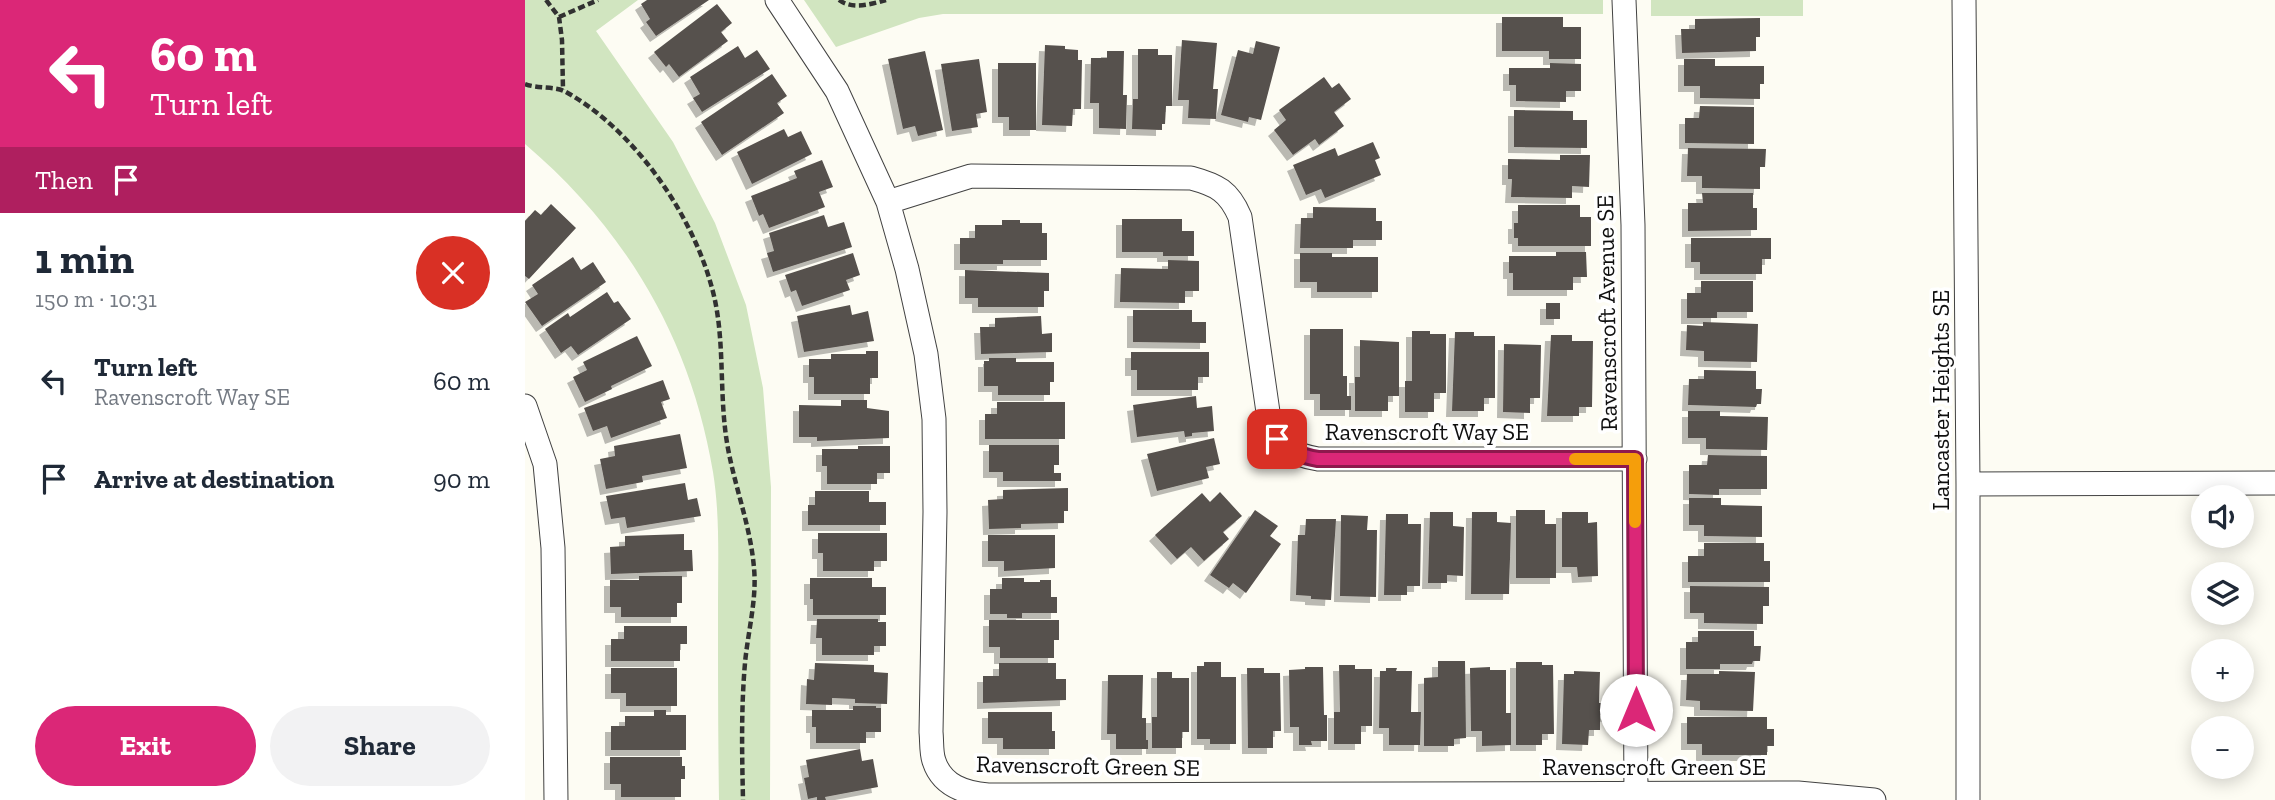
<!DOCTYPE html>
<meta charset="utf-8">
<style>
body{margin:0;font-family:"Zilla Slab",serif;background:#f2f2f3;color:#1f2937;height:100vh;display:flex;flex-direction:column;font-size:26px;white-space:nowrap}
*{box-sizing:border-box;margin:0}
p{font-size:23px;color:#747a83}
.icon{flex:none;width:38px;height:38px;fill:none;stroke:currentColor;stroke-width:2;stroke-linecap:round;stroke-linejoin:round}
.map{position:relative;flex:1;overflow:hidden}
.sheet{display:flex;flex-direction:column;background:#fff;width:525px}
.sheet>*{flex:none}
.banner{background:#db2777;color:#fff;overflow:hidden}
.fabs{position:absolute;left:1666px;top:485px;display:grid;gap:14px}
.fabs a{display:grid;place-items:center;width:63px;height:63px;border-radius:50%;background:#fff;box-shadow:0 4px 18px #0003;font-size:35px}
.pin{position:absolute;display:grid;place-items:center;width:60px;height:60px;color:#fff;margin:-30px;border-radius:14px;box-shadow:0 4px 10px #0006}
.me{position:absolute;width:77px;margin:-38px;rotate:0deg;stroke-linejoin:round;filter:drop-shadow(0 0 5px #0008)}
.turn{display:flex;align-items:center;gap:24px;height:147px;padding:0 35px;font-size:32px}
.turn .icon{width:91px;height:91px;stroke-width:2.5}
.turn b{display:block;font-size:49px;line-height:60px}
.then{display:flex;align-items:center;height:66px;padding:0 35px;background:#0003;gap:14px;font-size:26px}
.round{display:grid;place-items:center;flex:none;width:74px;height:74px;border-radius:37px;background:#f2f2f3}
.headline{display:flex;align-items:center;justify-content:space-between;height:119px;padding:0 35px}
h1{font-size:42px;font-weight:800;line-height:52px}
.primary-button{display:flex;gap:14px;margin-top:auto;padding:14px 35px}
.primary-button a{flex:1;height:80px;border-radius:42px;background:#db2777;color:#fff;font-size:28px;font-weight:800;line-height:80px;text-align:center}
.primary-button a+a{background:#f2f2f3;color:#1f2937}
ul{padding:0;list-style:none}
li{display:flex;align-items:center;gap:21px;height:98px;padding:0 35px}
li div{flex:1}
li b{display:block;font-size:26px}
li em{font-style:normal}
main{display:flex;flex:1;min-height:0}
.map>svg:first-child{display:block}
.green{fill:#d1e5c0}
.building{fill:#57514d;filter:url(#shadow)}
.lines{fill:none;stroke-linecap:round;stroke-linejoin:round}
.minor-casing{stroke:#424242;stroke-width:25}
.path{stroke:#313131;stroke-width:4.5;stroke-dasharray:7 3.5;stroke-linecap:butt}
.minor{stroke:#fff;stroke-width:23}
.route-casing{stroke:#8e194d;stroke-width:18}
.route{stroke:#db2777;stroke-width:12}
.slow{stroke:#f59e0b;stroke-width:12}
.labels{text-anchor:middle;stroke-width:7;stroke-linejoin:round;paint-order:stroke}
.street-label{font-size:24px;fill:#0f0f0f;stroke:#fff}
</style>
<main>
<section class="sheet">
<div class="banner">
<div class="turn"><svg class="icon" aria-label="left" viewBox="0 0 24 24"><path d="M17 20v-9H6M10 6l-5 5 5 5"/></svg><div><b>60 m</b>Turn left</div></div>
<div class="then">Then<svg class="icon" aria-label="arrive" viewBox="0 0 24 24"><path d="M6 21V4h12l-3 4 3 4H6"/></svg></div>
</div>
<div class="headline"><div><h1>1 min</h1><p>150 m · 10:31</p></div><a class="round" style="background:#d93025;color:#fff"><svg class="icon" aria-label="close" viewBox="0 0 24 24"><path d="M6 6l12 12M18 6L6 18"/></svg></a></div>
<ul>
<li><svg class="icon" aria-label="left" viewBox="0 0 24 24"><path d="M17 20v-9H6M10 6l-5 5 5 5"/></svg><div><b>Turn left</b><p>Ravenscroft Way SE</p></div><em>60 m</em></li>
<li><svg class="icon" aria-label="arrive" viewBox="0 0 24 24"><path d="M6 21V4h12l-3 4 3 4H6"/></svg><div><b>Arrive at destination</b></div><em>90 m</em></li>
</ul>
<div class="primary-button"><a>Exit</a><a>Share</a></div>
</section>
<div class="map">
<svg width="1750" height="800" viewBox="0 0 1750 800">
<defs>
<filter id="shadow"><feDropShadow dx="-6" dy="6" stdDeviation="0" flood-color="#0004"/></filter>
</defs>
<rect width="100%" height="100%" fill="#fdfcf3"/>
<path class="green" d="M 0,0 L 113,0 L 71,31 L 148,142 L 190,223 L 221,305 L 238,388 L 246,487 L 245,800 L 194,800 C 193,735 193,669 193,604 C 193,560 195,515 188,472 C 166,340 102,231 0,144 Z
M 279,0 L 1078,0 L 1078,14 L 418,14 L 394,18 L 311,47 Z
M 1126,0 L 1278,0 L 1278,16 L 1126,16 Z"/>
<path class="building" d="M 122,0 L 184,0 L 131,36 L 121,22 L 125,19 L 116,4 Z
M 192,4 L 207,23 L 196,32 L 203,41 L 154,77 L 144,64 L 141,67 L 129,52 Z
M 977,17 L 1038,17 L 1038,27 L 1056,27 L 1056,59 L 1024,59 L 1024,51 L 977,51 Z
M 1235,18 L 1235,37 L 1231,37 L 1231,51 L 1157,53 L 1156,29 L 1170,29 L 1170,19 Z
M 657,40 L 692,43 L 688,89 L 693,89 L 691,119 L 663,118 L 664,100 L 653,100 Z
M 731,41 L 755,47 L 736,120 L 724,117 L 723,122 L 696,115 L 713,50 L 728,54 Z
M 520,45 L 540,46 L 540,49 L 553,50 L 553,60 L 557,60 L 556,109 L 548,109 L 547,126 L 517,125 Z
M 213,46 L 220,58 L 232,50 L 245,69 L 177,112 L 168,98 L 175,94 L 165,77 Z
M 613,49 L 633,49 L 633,55 L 647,55 L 647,106 L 641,106 L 640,124 L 637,124 L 637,130 L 607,129 L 608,99 L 613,99 Z
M 400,51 L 418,130 L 393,136 L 390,126 L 378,129 L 363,59 Z
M 582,51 L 599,51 L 598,95 L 602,95 L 601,129 L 574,128 L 574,103 L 565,103 L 566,58 L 582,58 Z
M 454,59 L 462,112 L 451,114 L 453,127 L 427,131 L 416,64 Z
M 1159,59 L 1190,59 L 1190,66 L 1239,66 L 1239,84 L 1235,84 L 1235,99 L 1175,98 L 1175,86 L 1159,86 Z
M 473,63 L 511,63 L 511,130 L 484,130 L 484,117 L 473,117 Z
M 1025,63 L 1056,64 L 1056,91 L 1041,91 L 1041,102 L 991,101 L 991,85 L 984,85 L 984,68 L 1025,68 Z
M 247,74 L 262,96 L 252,103 L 259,113 L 197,155 L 176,122 Z
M 799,77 L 807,88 L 814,83 L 826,99 L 809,112 L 819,126 L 794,145 L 790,139 L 768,155 L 749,130 L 761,120 L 754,110 Z
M 1175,106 L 1229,107 L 1229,144 L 1160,143 L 1160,118 L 1174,118 Z
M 989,110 L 1048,111 L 1048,120 L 1062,120 L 1062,148 L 989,147 Z
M 259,129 L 263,137 L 276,131 L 287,154 L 227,184 L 212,152 Z
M 848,142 L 855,158 L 850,160 L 856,175 L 800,198 L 796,189 L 781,195 L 768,165 L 810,148 L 813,156 Z
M 1163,148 L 1241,149 L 1240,167 L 1235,167 L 1235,189 L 1177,188 L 1177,176 L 1162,176 Z
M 1035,155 L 1065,155 L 1064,187 L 1047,186 L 1047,198 L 986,197 L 987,179 L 983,179 L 983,159 L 1035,160 Z
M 297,160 L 308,187 L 294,192 L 300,207 L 244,228 L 238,214 L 234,216 L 226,196 L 272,178 L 269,171 Z
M 1177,193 L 1228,193 L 1228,208 L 1232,208 L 1232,230 L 1163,231 L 1163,203 L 1178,203 Z
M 26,204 L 51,228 L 4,279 L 0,276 L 0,221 L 10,210 L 16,215 Z
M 993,205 L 1055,205 L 1055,217 L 1066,217 L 1066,246 L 993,246 L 993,238 L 989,238 L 989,223 L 993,223 Z
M 788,207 L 851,208 L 851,221 L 857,221 L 857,240 L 828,240 L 828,248 L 775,248 L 776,218 L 788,218 Z
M 299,215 L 303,227 L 319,222 L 327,247 L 248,272 L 242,253 L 249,251 L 244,233 Z
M 597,219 L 657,219 L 657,231 L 669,231 L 669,256 L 638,256 L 638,252 L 597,252 Z
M 477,220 L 495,220 L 495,223 L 517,223 L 517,233 L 522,233 L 522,260 L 478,260 L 478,264 L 435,264 L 435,238 L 450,238 L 450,225 L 477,225 Z
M 1166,238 L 1246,238 L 1246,259 L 1237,259 L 1237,274 L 1175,274 L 1175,262 L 1166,262 Z
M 1031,252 L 1061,252 L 1062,277 L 1048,277 L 1048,290 L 988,290 L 988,273 L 984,273 L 984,256 L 1031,256 Z
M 328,253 L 335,275 L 321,280 L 325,290 L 277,306 L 271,290 L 266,292 L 260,275 Z
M 775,253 L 807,253 L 807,257 L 853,257 L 853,292 L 792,292 L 792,282 L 775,282 Z
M 48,257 L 56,270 L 68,262 L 81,282 L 17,326 L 0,302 L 13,294 L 7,285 Z
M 643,260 L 674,261 L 674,291 L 660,291 L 660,303 L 595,302 L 596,268 L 643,269 Z
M 440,270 L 524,273 L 524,291 L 519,291 L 519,307 L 453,307 L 453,298 L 440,298 Z
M 1176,281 L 1228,281 L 1228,312 L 1192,312 L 1192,318 L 1162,318 L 1162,293 L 1176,293 Z
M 82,292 L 89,303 L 93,301 L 106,319 L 53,355 L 46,346 L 36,353 L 20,329 L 43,313 L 45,317 Z
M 1021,303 L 1035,303 L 1035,319 L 1021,319 Z
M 325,305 L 327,315 L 343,311 L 349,341 L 279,352 L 272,316 Z
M 608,310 L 667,310 L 667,322 L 681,322 L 681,343 L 608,342 Z
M 516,316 L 517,334 L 527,333 L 527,352 L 456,354 L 455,327 L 470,327 L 470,318 Z
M 1178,322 L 1233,324 L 1232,362 L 1179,361 L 1179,351 L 1161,350 L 1162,325 L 1178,326 Z
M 785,329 L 818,329 L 818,376 L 822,376 L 822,396 L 826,396 L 826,410 L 795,410 L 795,394 L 785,394 Z
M 887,331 L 905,331 L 905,334 L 921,334 L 921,393 L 909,393 L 909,412 L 880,412 L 880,381 L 887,381 Z
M 930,332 L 949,332 L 949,336 L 970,336 L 970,398 L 959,398 L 959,411 L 927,411 Z
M 1026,335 L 1047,335 L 1047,341 L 1068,341 L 1067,407 L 1054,407 L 1054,416 L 1022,416 Z
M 112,336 L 127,366 L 86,386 L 87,389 L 60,402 L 48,377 L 62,370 L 58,362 Z
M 835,340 L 874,342 L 874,396 L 863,396 L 863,411 L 830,411 L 830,377 L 835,377 Z
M 979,344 L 1016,345 L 1015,398 L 1005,398 L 1005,413 L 978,412 Z
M 341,351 L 353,351 L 353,378 L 345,378 L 345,394 L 289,394 L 289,377 L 284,377 L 284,359 L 306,359 L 306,354 L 341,354 Z
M 606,352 L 684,352 L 684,377 L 673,377 L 673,390 L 612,390 L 612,370 L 606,370 Z
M 464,358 L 491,358 L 491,362 L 529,362 L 529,382 L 525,382 L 525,395 L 473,395 L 473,386 L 459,386 L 459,361 L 464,361 Z
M 1179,370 L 1231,371 L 1231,389 L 1237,389 L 1236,404 L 1232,404 L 1231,407 L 1163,405 L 1164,379 L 1179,379 Z
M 138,380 L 145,399 L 136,402 L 142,418 L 86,438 L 82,426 L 68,431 L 59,408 Z
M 671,396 L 672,408 L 687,406 L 689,431 L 667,433 L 667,436 L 660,437 L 659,431 L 612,437 L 608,405 Z
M 316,400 L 342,400 L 342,408 L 364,411 L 364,438 L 292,441 L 292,437 L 274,437 L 274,405 L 316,406 Z
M 472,402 L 540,402 L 540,439 L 460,439 L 460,414 L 472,414 Z
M 1163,411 L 1195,411 L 1195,416 L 1243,417 L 1242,450 L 1181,449 L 1181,438 L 1163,438 Z
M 155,434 L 162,468 L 117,476 L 118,482 L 81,489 L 75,459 L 90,456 L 89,446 Z
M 689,438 L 695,464 L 681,467 L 684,478 L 632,491 L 622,454 Z
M 464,445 L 534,445 L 534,465 L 529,465 L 529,473 L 536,473 L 536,481 L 478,481 L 478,472 L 464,472 Z
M 333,446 L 365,446 L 365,473 L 352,473 L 352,484 L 302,484 L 302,466 L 297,466 L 297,449 L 333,449 Z
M 1183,455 L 1242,456 L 1242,489 L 1194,489 L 1194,495 L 1164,494 L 1164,465 L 1182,465 Z
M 160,483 L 163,500 L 172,498 L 176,516 L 102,528 L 100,517 L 86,519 L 81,496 Z
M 543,488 L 543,511 L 539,511 L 539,523 L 496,524 L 496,528 L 464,529 L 463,500 L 478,499 L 478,490 Z
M 290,491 L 344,491 L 344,502 L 361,502 L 361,525 L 283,525 L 283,505 L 290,505 Z
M 695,492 L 717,516 L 698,532 L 704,539 L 679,561 L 666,547 L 652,559 L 630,535 L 677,493 L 685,502 Z
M 1164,498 L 1196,498 L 1196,505 L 1237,506 L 1237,537 L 1179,536 L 1179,525 L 1164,525 Z
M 730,510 L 753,526 L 745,536 L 756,544 L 721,593 L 708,583 L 704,588 L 685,575 Z
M 991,510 L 1020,510 L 1020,524 L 1031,524 L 1031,578 L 991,578 Z
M 905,512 L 928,512 L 928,526 L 939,527 L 938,576 L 922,575 L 922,583 L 903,583 Z
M 947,512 L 972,512 L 972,522 L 986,523 L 984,594 L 946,594 Z
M 1037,512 L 1063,512 L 1063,523 L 1072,522 L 1073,576 L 1053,577 L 1052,567 L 1037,567 Z
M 861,514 L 883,514 L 883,524 L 896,524 L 895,586 L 882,586 L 882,595 L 859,595 Z
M 816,515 L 843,516 L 842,530 L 852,530 L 851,597 L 815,596 Z
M 781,519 L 811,519 L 806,600 L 786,599 L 786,596 L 771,595 L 773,535 L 780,535 Z
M 293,533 L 362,533 L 362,561 L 349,561 L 349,571 L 298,571 L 298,553 L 293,553 Z
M 159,534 L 159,550 L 167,550 L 168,571 L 86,574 L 85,547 L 100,546 L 100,536 Z
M 463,535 L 530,535 L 530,568 L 479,571 L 479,561 L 463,561 Z
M 1179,543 L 1239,543 L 1239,561 L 1245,561 L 1245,582 L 1163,582 L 1163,556 L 1179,556 Z
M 114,576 L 157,576 L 157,603 L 152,603 L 152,617 L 96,617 L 96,607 L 85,607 L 85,580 L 114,580 Z
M 285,578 L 347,578 L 347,587 L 361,587 L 361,615 L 288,615 L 288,599 L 285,599 Z
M 477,578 L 499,578 L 499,582 L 515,582 L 515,580 L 526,580 L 526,597 L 532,597 L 532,613 L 497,613 L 497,618 L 482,618 L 482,614 L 465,614 L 465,589 L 477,589 Z
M 1165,586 L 1244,587 L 1244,606 L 1238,606 L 1238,624 L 1179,623 L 1179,613 L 1165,613 Z
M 292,619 L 353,619 L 353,622 L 361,622 L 361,646 L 349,646 L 349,655 L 297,655 L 297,638 L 291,638 Z
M 464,620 L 534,620 L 534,640 L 529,640 L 529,658 L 475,658 L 475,647 L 464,647 Z
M 99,626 L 162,626 L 162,644 L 155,644 L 155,661 L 86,661 L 86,639 L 99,639 Z
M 1173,631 L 1229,631 L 1229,646 L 1236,646 L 1235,661 L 1228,661 L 1227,664 L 1195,664 L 1195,669 L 1161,669 L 1161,642 L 1173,642 Z
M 913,661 L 940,661 L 941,738 L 929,739 L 929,746 L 899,746 L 899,678 L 913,677 Z
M 679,662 L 696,662 L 696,677 L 711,677 L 711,744 L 685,744 L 685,739 L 672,739 L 672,666 L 679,666 Z
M 991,662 L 1017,662 L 1017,665 L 1028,665 L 1029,734 L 1017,734 L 1017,745 L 991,745 Z
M 290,663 L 349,665 L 349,672 L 363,673 L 362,704 L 330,703 L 330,699 L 307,698 L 307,705 L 281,704 L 282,679 L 289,680 Z
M 474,663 L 531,663 L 531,679 L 541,679 L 541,700 L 458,703 L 458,676 L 474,676 Z
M 814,665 L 830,665 L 830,669 L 847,669 L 847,726 L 836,726 L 836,744 L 809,744 L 809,712 L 815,712 Z
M 780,667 L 798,667 L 799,715 L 802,715 L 802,741 L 786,741 L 787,745 L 774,745 L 774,727 L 765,727 L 764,670 L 780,669 Z
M 965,667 L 965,670 L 981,670 L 981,713 L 986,713 L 986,745 L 957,746 L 957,731 L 946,731 L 945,668 Z
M 86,668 L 152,668 L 152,706 L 101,706 L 101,693 L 86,693 Z
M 722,668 L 739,668 L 739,673 L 755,673 L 756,731 L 748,731 L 748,748 L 723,748 Z
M 861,668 L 872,668 L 871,671 L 887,671 L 886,712 L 896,712 L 895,745 L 864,745 L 864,728 L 854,728 L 855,671 L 861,671 Z
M 1049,671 L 1075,672 L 1074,703 L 1085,703 L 1084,716 L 1075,715 L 1075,730 L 1064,730 L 1063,745 L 1037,744 L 1039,674 L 1049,674 Z
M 1194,671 L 1230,672 L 1228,711 L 1175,710 L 1175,701 L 1161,700 L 1162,674 L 1194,674 Z
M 632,672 L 647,672 L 647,678 L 664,678 L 664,732 L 657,732 L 657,748 L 627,748 L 627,717 L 632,717 Z
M 583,675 L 618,675 L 617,718 L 621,718 L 621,740 L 623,740 L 623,749 L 591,749 L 591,734 L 582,734 Z
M 328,706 L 351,706 L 351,708 L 356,708 L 356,732 L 341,732 L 341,743 L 291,743 L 291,727 L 287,727 L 287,710 L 328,710 Z
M 129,710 L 141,710 L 141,715 L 161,715 L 161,750 L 86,750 L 86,726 L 100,726 L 100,716 L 129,716 Z
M 463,712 L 527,712 L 527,731 L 530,731 L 530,749 L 478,749 L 478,738 L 463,738 Z
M 1162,717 L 1242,717 L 1242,729 L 1249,729 L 1249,746 L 1242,746 L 1242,755 L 1177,755 L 1177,744 L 1162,744 Z
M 335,749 L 337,761 L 348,759 L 353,787 L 300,797 L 301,800 L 292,800 L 292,797 L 283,799 L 279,778 L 284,777 L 281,760 Z
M 85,757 L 157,757 L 157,766 L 160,766 L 160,779 L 156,779 L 156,797 L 96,797 L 96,784 L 85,784 Z"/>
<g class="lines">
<defs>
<path id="minor" d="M 252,0 L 312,91 L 363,202 L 382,269 L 401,354 L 409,419 L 410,512 L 406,732 C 407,741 406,753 409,761 C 417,786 440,793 463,795 L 1273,793 L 1349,800
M 1099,0 L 1108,225 L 1111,800
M 1439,0 L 1443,484 L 1443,800
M 363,202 L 446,176 L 666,178 C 692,185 704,191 715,217 L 744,419 C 755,446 764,454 793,459 L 1110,459
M 0,406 L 20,464 L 28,548 L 31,800
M 1443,484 L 1750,483"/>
</defs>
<use href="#minor" class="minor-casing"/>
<path class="path" d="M 21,0 L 34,17 L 37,40 L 38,90
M 314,0 C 328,10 346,4 361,0
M 34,17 L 73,0
M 0,84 C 13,89 31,86 41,92 C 111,131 171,219 189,296 C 199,339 195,385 200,428 C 205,476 225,520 229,568 C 232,599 223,631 220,663 C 216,709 217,754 218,800"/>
<use href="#minor" class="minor"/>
</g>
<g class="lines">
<defs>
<path id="route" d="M 752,439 C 765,451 775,456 793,459 L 1110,459 L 1111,710"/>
</defs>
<use href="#route" class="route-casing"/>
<use href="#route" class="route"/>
<path class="slow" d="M 1050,459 L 1110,459 L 1110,522"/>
</g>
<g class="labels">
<g class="street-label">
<text transform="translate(1082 313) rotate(-91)" y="8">Ravenscroft Avenue SE</text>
<text transform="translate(1416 400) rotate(-90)" y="8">Lancaster Heights SE</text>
<text x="902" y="440">Ravenscroft Way SE</text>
<text transform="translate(563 766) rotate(1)" y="8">Ravenscroft Green SE</text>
<text x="1129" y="775">Ravenscroft Green SE</text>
</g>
</g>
</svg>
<div class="fabs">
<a><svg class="icon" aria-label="sound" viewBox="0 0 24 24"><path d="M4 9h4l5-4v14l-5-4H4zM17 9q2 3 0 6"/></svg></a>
<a><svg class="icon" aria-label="layers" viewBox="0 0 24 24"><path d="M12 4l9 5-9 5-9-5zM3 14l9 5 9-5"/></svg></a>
<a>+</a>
<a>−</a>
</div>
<div class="pin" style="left:752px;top:439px;background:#d93025"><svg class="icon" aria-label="arrive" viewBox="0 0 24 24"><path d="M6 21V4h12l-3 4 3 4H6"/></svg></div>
<svg class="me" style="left:1111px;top:710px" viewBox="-20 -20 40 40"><circle r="19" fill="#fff"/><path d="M0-13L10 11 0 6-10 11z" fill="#db2777"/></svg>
</div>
</main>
